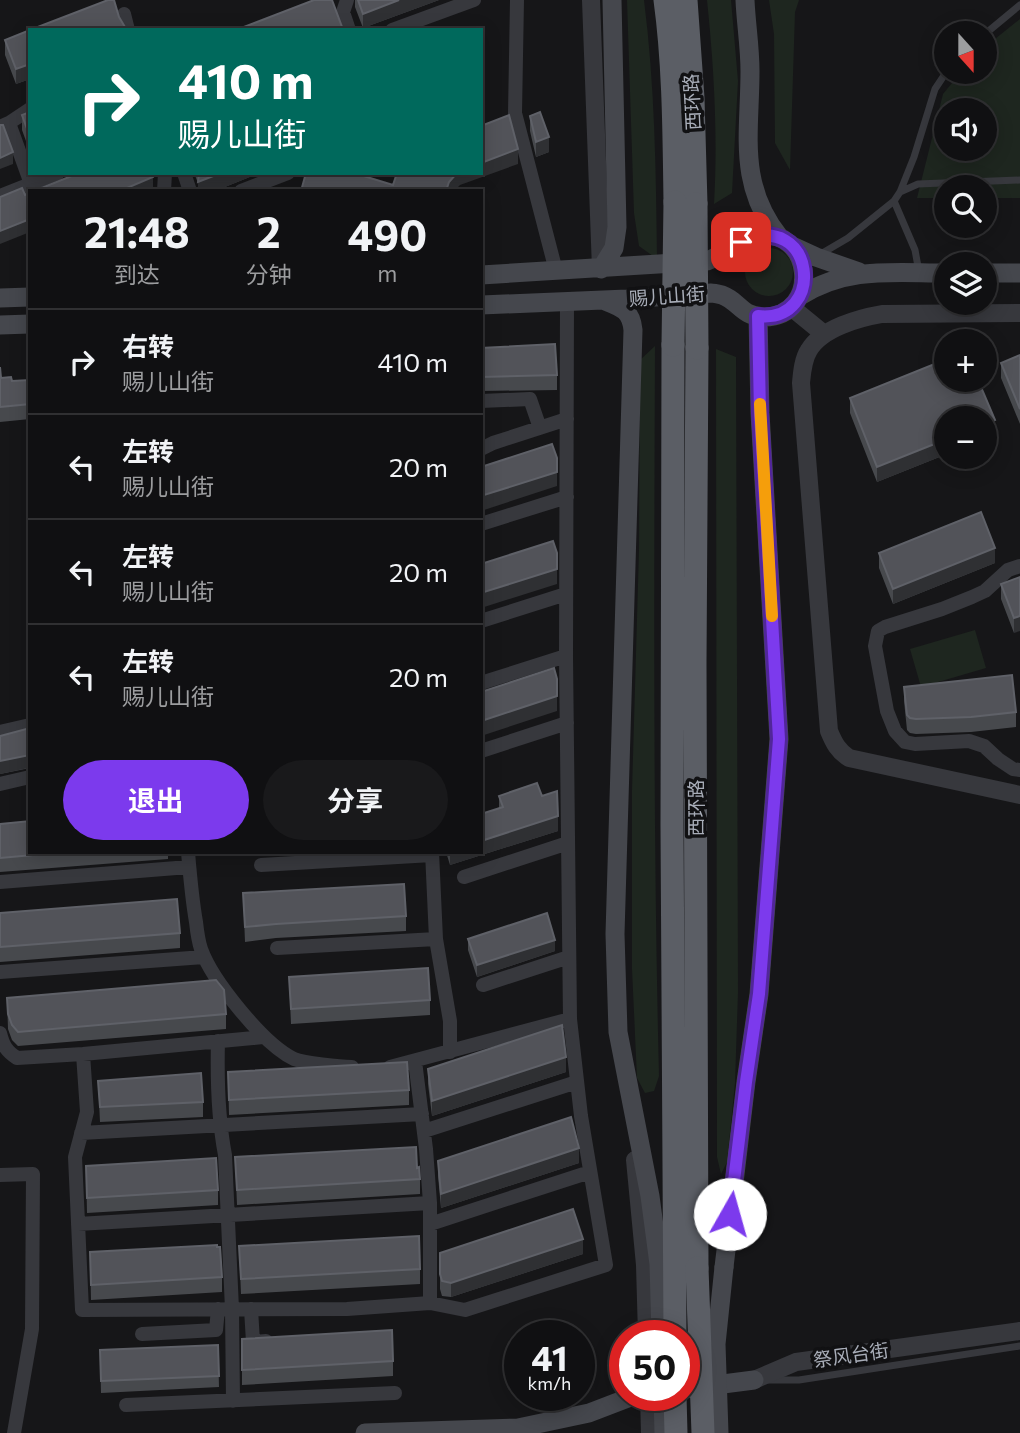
<!DOCTYPE html>
<html lang="zh">
<meta charset="utf-8">
<style>
body{margin:0;font-family:Commissioner,"Noto Sans SC",sans-serif;background:#19191b;color:#f1f3f6;height:100vh;display:flex;flex-direction:column;font-size:26px;white-space:nowrap}
*{box-sizing:border-box;margin:0}
p{font-size:23px;color:#9c9d9f}
.icon{flex:none;width:38px;height:38px;fill:none;stroke:currentColor;stroke-width:2;stroke-linecap:round;stroke-linejoin:round}
.map{position:relative;flex:1;overflow:hidden}
.panel{position:absolute;left:28px;top:189px;width:455px;height:665px;display:flex;flex-direction:column;background:#101012;border-radius:0px;box-shadow:0 4px 18px #0003,0 0 0 2px #303032}
.panel>*{flex:none}
.banner{position:absolute;left:28px;top:28px;width:455px;height:147px;border-radius:0px;box-shadow:0 4px 18px #0003,0 0 0 2px #303032;background:#00695c;color:#fff;overflow:hidden}
.needle{width:46px;rotate:159deg}
.controls{position:absolute;left:934px;top:21px;display:grid;gap:14px}
.controls a{display:grid;place-items:center;width:63px;height:63px;border-radius:50%;background:#101012;box-shadow:0 4px 18px #0003,0 0 0 2px #303032;font-size:35px}
.speed{position:absolute;left:504px;top:1320px;display:flex;gap:14px;font-size:35px;font-weight:700;text-align:center}
.speed>*{display:grid;place-content:center;width:91px;height:91px;border-radius:50%;background:#101012;box-shadow:0 4px 18px #0003,0 0 0 2px #303032;line-height:1}
.speed small{font-size:18px;font-weight:400}
.speed .limit{border:10px solid #d22;background:#fff;color:#111}
.pin{position:absolute;display:grid;place-items:center;width:60px;height:60px;color:#fff;margin:-30px;border-radius:14px;box-shadow:0 4px 10px #0006}
.me{position:absolute;width:77px;margin:-38px;rotate:7deg;stroke-linejoin:round;filter:drop-shadow(0 0 5px #0008)}
.turn{display:flex;align-items:center;gap:24px;height:147px;padding:0 35px;font-size:32px}
.turn .icon{width:91px;height:91px;stroke-width:2.5}
.turn b{display:block;font-size:49px;line-height:60px}
.eta{display:flex;justify-content:space-evenly;align-items:center;height:119px;text-align:center}
.eta b{font-size:42px;font-weight:700;line-height:49px}
.primary-button{display:flex;gap:14px;margin-top:auto;padding:14px 35px}
.primary-button a{flex:1;height:80px;border-radius:42px;background:#7c3aed;color:#fff;font-size:28px;font-weight:700;line-height:80px;text-align:center}
.primary-button a+a{background:#19191b;color:#f1f3f6}
ul{padding:0;list-style:none}
li{display:flex;align-items:center;gap:21px;height:105px;padding:0 35px;border-top:2px solid #303032}
li div{flex:1}
li b{display:block;font-size:26px}
li em{font-style:normal}
.map>svg:first-child{display:block}
.green{fill:#1e261f;fill-rule:evenodd}
.lines{fill:none;stroke-linecap:round;stroke-linejoin:round}
.service{stroke:#37383d;stroke-width:7}
.minor{stroke:#37383d;stroke-width:14}
.tertiary{stroke:#37383d;stroke-width:18}
.secondary{stroke:#45474d;stroke-width:19}
.trunk{stroke:#5b5e65;stroke-width:23}
.secondary-bridge{stroke:#45474d;stroke-width:19}
.trunk-bridge{stroke:#5b5e65;stroke-width:23}
.wall{fill:#47494d}
.shaded-wall{fill:#2f3033}
.building{fill:#525359;stroke:#5f6168;stroke-width:2}
.route-casing{stroke:#51269a;stroke-width:18}
.route{stroke:#7c3aed;stroke-width:12}
.slow{stroke:#f59e0b;stroke-width:12}
.labels{text-anchor:middle;stroke-width:7;stroke-linejoin:round;paint-order:stroke}
.street-label{font-size:19px;fill:#a8adb8;stroke:#111113}
</style>
<div class="map">
<svg width="1020" height="1433" viewBox="0 0 1020 1433">
<rect width="100%" height="100%" fill="#161618"/>
<path class="green" d="M 627,0 L 644,0 C 655,86 656,173 657,259 L 639,246 L 634,213 Z
M 707,0 L 731,0 L 738,81 L 732,193 L 714,204 C 718,136 714,68 707,0 Z
M 769,0 L 799,0 L 795,12 L 790,170 L 775,143 L 774,34 Z
M 1020,19 L 1020,198 L 985,198 L 985,187 L 947,187 L 947,198 L 917,198 L 943,94 L 961,72 L 985,72 L 985,47 ZM 947,110 L 985,110 L 985,149 L 947,149 Z
M745 272a24 24 0 1 1 48 0a24 24 0 1 1-48 0Z
M 655,346 C 654,589 653,833 659,1076 L 654,1091 L 645,1093 L 637,1078 L 632,969 L 632,791 L 639,550 L 640,360 Z
M 716,349 L 736,357 L 738,992 L 735,1083 L 727,1162 L 721,1174 L 717,1157 Z
M 975,630 L 986,668 L 921,687 L 910,649 Z"/>
<g class="lines">
<path class="service" d="M 985,34 L 1020,5
M 900,192 L 918,184 L 1020,180
M 894,201 L 915,250 L 919,272
M 819,255 L 848,238 L 894,201 L 900,192 L 914,157 L 935,89 L 947,71
M 769,1380 L 799,1380 L 1020,1346"/>
<path class="minor" d="M 347,0 L 343,12 L 349,30
M 517,0 L 515,113 L 556,271
M 124,14 L 128,30
M 392,30 L 474,0
M 9,123 L 30,109
M 0,127 L 9,123 L 31,184
M 184,173 L 190,191
M 164,191 L 165,173
M 241,191 L 288,173
M 0,196 L 58,173
M 481,401 L 530,399 L 540,428
M 481,449 L 493,443 L 567,419
M 481,524 L 567,497
M 1020,566 L 1008,570 L 985,591 L 972,597 L 942,609 L 885,627 L 878,631 L 875,646 L 887,711 L 895,731 L 905,742 L 915,744 L 969,741 L 984,746 L 998,759 L 1013,769 L 1020,770
M 481,621 L 566,594
M 481,683 L 566,656
M 0,732 L 30,725
M 481,751 L 567,723
M 0,784 L 30,777
M 188,852 C 190,876 192,899 196,922 C 197,931 198,940 201,949 C 212,980 263,1044 294,1059 C 304,1063 340,1067 352,1067
M 432,852 L 436,939 L 450,1021 L 450,1052
M 261,865 L 432,855
M 464,877 L 568,843
M 0,882 L 189,867
M 277,948 L 436,939
M 0,972 L 204,957
M 483,985 L 569,957
M 0,1033 C 3,1045 6,1051 17,1058 L 83,1054 L 263,1037
M 218,1041 C 217,1079 218,1118 225,1155 L 232,1309 L 233,1401
M 83,1054 L 87,1112 L 75,1157 L 82,1310 L 347,1309 L 430,1303 L 465,1310 L 606,1265 L 581,1116 L 570,1019 L 566,656 L 567,301
M 415,1061 L 426,1149 L 430,1203 L 430,1303
M 390,1067 L 570,1019
M 424,1131 L 577,1082
M 81,1133 L 422,1114
M 0,1175 L 33,1174 L 32,1329 L 14,1433
M 78,1224 L 430,1203
M 430,1224 L 590,1172
M 251,1309 L 253,1342 L 266,1341
M 142,1334 L 216,1330 L 218,1309
M 126,1405 L 395,1393"/>
<path class="tertiary" d="M 591,0 L 601,269
M 791,307 L 824,334
M 1020,313 L 882,314 C 859,318 822,328 809,350 C 803,359 802,372 801,383 L 829,731 C 834,743 838,751 849,758 L 1020,795
M 635,1160 L 645,1265 L 647,1335
M 754,1380 L 796,1362 L 1020,1331
M 649,1395 L 650,1433"/>
<path class="secondary" d="M 745,0 C 746,23 750,47 750,71 C 750,134 737,184 780,238
M 792,246 L 816,257 L 859,272
M 601,269 L 614,248 L 617,227 L 612,0
M 985,273 L 1020,273
M 481,275 L 707,261 C 724,255 738,239 755,236 C 813,224 823,316 764,317 C 742,317 739,301 722,295 C 718,294 714,293 711,293 L 627,299 L 481,305
M 800,296 C 847,266 893,273 947,273
M 0,298 L 30,297
M 603,300 C 620,307 631,309 633,330 L 615,934 L 618,1032 L 650,1196 L 659,1264 L 661,1335
M 0,325 L 30,324
M 724,1267 L 746,1082 L 759,994 L 779,739 L 760,413 L 758,316
M 684,1389 L 754,1380
M 663,1395 L 664,1433
M 365,1433 L 518,1428 L 589,1413 L 636,1395"/>
<path class="trunk" d="M 665,0 C 674,66 674,135 675,202
M 686,0 L 693,98 L 696,204
M 673,345 L 672,826 L 675,1335
M 697,1268 L 695,662 L 697,348
M 675,1395 L 676,1433"/>
<path class="secondary-bridge" d="M 719,1433 L 716,1344 L 724,1267"/>
<path class="trunk-bridge" d="M 696,204 L 697,348
M 673,345 L 675,202
M 697,1268 L 703,1433"/>
</g>
<path class="wall" d="M 355,0 L 439,0 L 363,28 L 355,7 Z
M 30,30 L 30,79 L 16,84 L 5,55 L 5,40 Z
M 30,112 L 30,152 L 22,130 L 22,115 Z
M 530,116 L 549,152 L 536,157 L 530,131 Z
M 194,173 L 260,173 L 215,191 L 198,191 L 198,183 Z
M 481,348 L 557,375 L 557,390 L 481,391 Z
M 1020,355 L 1020,424 L 1001,378 L 1001,363 Z
M 947,359 L 947,380 L 978,380 L 995,420 L 995,435 L 985,439 L 985,418 L 947,418 L 947,454 L 877,482 L 850,413 L 850,398 Z
M 0,367 L 1,378 L 12,381 L 30,380 L 30,419 L 0,422 Z
M 879,553 L 995,563 L 893,604 L 879,568 Z
M 1020,577 L 1014,633 L 1001,599 L 1001,584 Z
M 904,687 L 1016,712 L 1016,727 L 971,732 L 916,734 L 910,733 L 907,730 L 904,701 Z
M 30,728 L 30,768 L 0,774 L 0,736 Z
M 499,796 L 542,796 L 558,831 L 450,865 L 446,852 L 481,852 L 499,808 Z
M 0,824 L 30,852 L 168,852 L 168,859 L 0,872 Z
M 239,852 L 264,852 L 239,854 Z
M 243,893 L 406,916 L 406,931 L 276,938 L 245,942 Z
M 0,913 L 180,933 L 180,948 L 0,962 Z
M 468,939 L 555,951 L 477,977 L 468,950 Z
M 289,977 L 430,1000 L 430,1015 L 291,1024 Z
M 7,998 L 226,1014 L 226,1029 L 18,1046 L 12,1040 L 8,1029 Z
M 428,1069 L 566,1072 L 432,1116 L 428,1084 Z
M 228,1072 L 409,1090 L 409,1105 L 229,1115 Z
M 98,1081 L 203,1102 L 203,1117 L 100,1122 Z
M 235,1157 L 417,1168 L 420,1179 L 420,1194 L 237,1205 Z
M 438,1161 L 579,1163 L 441,1208 L 438,1176 Z
M 86,1166 L 218,1190 L 218,1205 L 87,1213 Z
M 239,1246 L 420,1269 L 420,1284 L 241,1294 Z
M 90,1252 L 222,1277 L 222,1292 L 91,1300 Z
M 440,1253 L 583,1254 L 451,1297 L 442,1296 L 440,1289 Z
M 242,1339 L 393,1361 L 393,1376 L 242,1385 Z
M 218,1345 L 219,1387 L 101,1393 L 100,1350 Z"/>
<path class="shaded-wall" d="M 399,0 L 439,0 L 363,28 L 363,14 Z
M 30,64 L 30,79 L 16,84 L 16,69 Z
M 549,137 L 549,152 L 536,157 L 536,142 Z
M 518,149 L 518,164 L 460,185 L 454,191 L 446,191 L 449,182 L 457,173 L 481,173 L 481,163 Z
M 13,152 L 13,164 L 0,169 L 0,158 Z
M 221,173 L 260,173 L 215,191 L 198,191 L 198,182 Z
M 153,177 L 153,191 L 120,191 Z
M 30,219 L 30,232 L 0,244 L 0,231 Z
M 995,420 L 995,435 L 985,439 L 985,424 Z
M 947,439 L 947,454 L 877,482 L 877,467 Z
M 557,472 L 557,486 L 481,511 L 481,496 Z
M 995,548 L 995,563 L 893,604 L 893,589 Z
M 557,569 L 557,584 L 481,608 L 481,593 Z
M 1020,616 L 1020,631 L 1014,633 L 1014,618 Z
M 557,696 L 557,711 L 481,736 L 481,721 Z
M 28,754 L 28,768 L 0,774 L 0,761 Z
M 558,816 L 558,831 L 450,865 L 450,852 L 481,852 L 481,841 Z
M 555,940 L 555,951 L 477,977 L 477,965 Z
M 566,1057 L 566,1072 L 432,1116 L 432,1101 Z
M 579,1148 L 579,1163 L 441,1208 L 441,1194 Z
M 583,1239 L 583,1254 L 451,1297 L 451,1283 Z"/>
<path class="building" d="M 108,0 L 114,0 L 119,17 L 125,27 L 118,30 L 30,30 Z
M 314,0 L 332,0 L 342,27 L 334,30 L 236,30 Z
M 358,0 L 399,0 L 363,14 Z
M 30,30 L 30,64 L 16,69 L 5,40 Z
M 30,112 L 30,137 L 22,115 Z
M 540,112 L 549,137 L 536,142 L 530,116 Z
M 509,115 L 518,149 L 481,163 L 481,126 Z
M 0,125 L 3,125 L 13,152 L 0,158 Z
M 79,173 L 152,173 L 153,177 L 120,191 L 34,191 Z
M 199,173 L 221,173 L 198,182 Z
M 306,173 L 354,173 L 393,185 L 397,173 L 457,173 L 449,182 L 446,191 L 301,191 Z
M 22,188 L 25,195 L 30,193 L 30,219 L 0,231 L 0,197 Z
M 555,344 L 557,375 L 481,377 L 481,348 Z
M 1020,355 L 1020,409 L 1001,363 Z
M 947,359 L 947,380 L 978,380 L 995,420 L 985,424 L 985,418 L 947,418 L 947,439 L 877,467 L 850,398 Z
M 0,367 L 1,378 L 11,377 L 12,381 L 30,380 L 30,404 L 0,407 Z
M 552,444 L 557,458 L 557,472 L 481,496 L 481,467 Z
M 981,512 L 995,548 L 893,589 L 879,553 Z
M 553,541 L 557,553 L 557,569 L 481,593 L 481,564 Z
M 1020,577 L 1020,616 L 1014,618 L 1001,584 Z
M 554,668 L 557,679 L 557,696 L 481,721 L 481,692 Z
M 1012,675 L 1016,712 L 971,717 L 916,719 L 910,718 L 907,715 L 904,687 Z
M 30,728 L 30,755 L 0,761 L 0,736 Z
M 537,783 L 542,796 L 557,791 L 558,816 L 481,841 L 481,814 L 503,807 L 499,796 Z
M 30,821 L 30,852 L 66,852 L 0,858 L 0,824 Z
M 404,884 L 406,916 L 276,924 L 245,927 L 243,893 Z
M 177,899 L 180,933 L 0,947 L 0,913 Z
M 547,913 L 555,940 L 477,965 L 468,939 Z
M 428,968 L 430,1000 L 291,1009 L 289,977 Z
M 216,980 L 224,990 L 226,1014 L 18,1032 L 12,1025 L 8,1014 L 7,998 Z
M 562,1025 L 566,1057 L 432,1101 L 428,1069 Z
M 407,1062 L 409,1090 L 229,1100 L 228,1072 Z
M 201,1073 L 203,1102 L 100,1107 L 98,1081 Z
M 571,1117 L 579,1148 L 441,1194 L 438,1161 Z
M 416,1147 L 417,1168 L 419,1167 L 420,1179 L 237,1190 L 235,1157 Z
M 216,1158 L 218,1190 L 87,1198 L 86,1166 Z
M 573,1209 L 583,1239 L 451,1283 L 442,1281 L 440,1274 L 440,1253 Z
M 419,1236 L 420,1269 L 241,1279 L 239,1246 Z
M 217,1245 L 217,1247 L 220,1247 L 222,1277 L 91,1285 L 90,1252 Z
M 392,1330 L 393,1361 L 242,1370 L 242,1339 Z
M 218,1345 L 219,1376 L 101,1381 L 100,1350 Z"/>
<g class="lines">
<defs>
<path id="route" d="M 730,1214 L 746,1082 L 759,994 L 779,739 L 760,413 L 758,316 C 827,324 816,208 741,242"/>
</defs>
<use href="#route" class="route-casing"/>
<use href="#route" class="route"/>
<path class="slow" d="M 760,404 L 772,616"/>
</g>
<g class="labels">
<g class="street-label">
<text transform="translate(692 102) rotate(-93)" y="7">西环路</text>
<text transform="translate(667 296) rotate(-4)" y="7">赐儿山街</text>
<text transform="translate(696 808) rotate(-90)" y="7">西环路</text>
<text transform="translate(851 1355) rotate(-8)" y="7">祭风台街</text>
</g>
</g>
</svg>
<div class="controls">
<a><svg class="needle" viewBox="-14 -14 28 28"><path d="M0-13l5 13h-10z" fill="#e53935"/><path d="M0 13l5-13h-10z" fill="#9c9d9f"/></svg></a>
<a><svg class="icon" aria-label="sound" viewBox="0 0 24 24"><path d="M4 9h4l5-4v14l-5-4H4zM17 9q2 3 0 6"/></svg></a>
<a><svg class="icon" aria-label="search" viewBox="0 0 24 24"><circle cx="10" cy="10" r="6"/><path d="M15 15l6 6"/></svg></a>
<a><svg class="icon" aria-label="layers" viewBox="0 0 24 24"><path d="M12 4l9 5-9 5-9-5zM3 14l9 5 9-5"/></svg></a>
<a>+</a>
<a>−</a>
</div>
<div class="speed"><div>41<small>km/h</small></div><div class="limit">50</div></div>
<div class="pin" style="left:741px;top:242px;background:#d93025"><svg class="icon" aria-label="arrive" viewBox="0 0 24 24"><path d="M6 21V4h12l-3 4 3 4H6"/></svg></div>
<svg class="me" style="left:730px;top:1214px" viewBox="-20 -20 40 40"><circle r="19" fill="#fff"/><path d="M0-13L10 11 0 6-10 11z" fill="#7c3aed"/></svg>
<div class="banner">
<div class="turn"><svg class="icon" aria-label="right" viewBox="0 0 24 24"><path d="M7 20v-9h11M14 6l5 5-5 5"/></svg><div><b>410 m</b>赐儿山街</div></div>
</div>
<section class="panel">
<div class="eta">
<div><b>21:48</b><p>到达</p></div>
<div><b>2</b><p>分钟</p></div>
<div><b>490</b><p>m</p></div>
</div>
<ul>
<li><svg class="icon" aria-label="right" viewBox="0 0 24 24"><path d="M7 20v-9h11M14 6l5 5-5 5"/></svg><div><b>右转</b><p>赐儿山街</p></div><em>410 m</em></li>
<li><svg class="icon" aria-label="left" viewBox="0 0 24 24"><path d="M17 20v-9H6M10 6l-5 5 5 5"/></svg><div><b>左转</b><p>赐儿山街</p></div><em>20 m</em></li>
<li><svg class="icon" aria-label="left" viewBox="0 0 24 24"><path d="M17 20v-9H6M10 6l-5 5 5 5"/></svg><div><b>左转</b><p>赐儿山街</p></div><em>20 m</em></li>
<li><svg class="icon" aria-label="left" viewBox="0 0 24 24"><path d="M17 20v-9H6M10 6l-5 5 5 5"/></svg><div><b>左转</b><p>赐儿山街</p></div><em>20 m</em></li>
</ul>
<div class="primary-button"><a>退出</a><a>分享</a></div>
</section>
</div>
